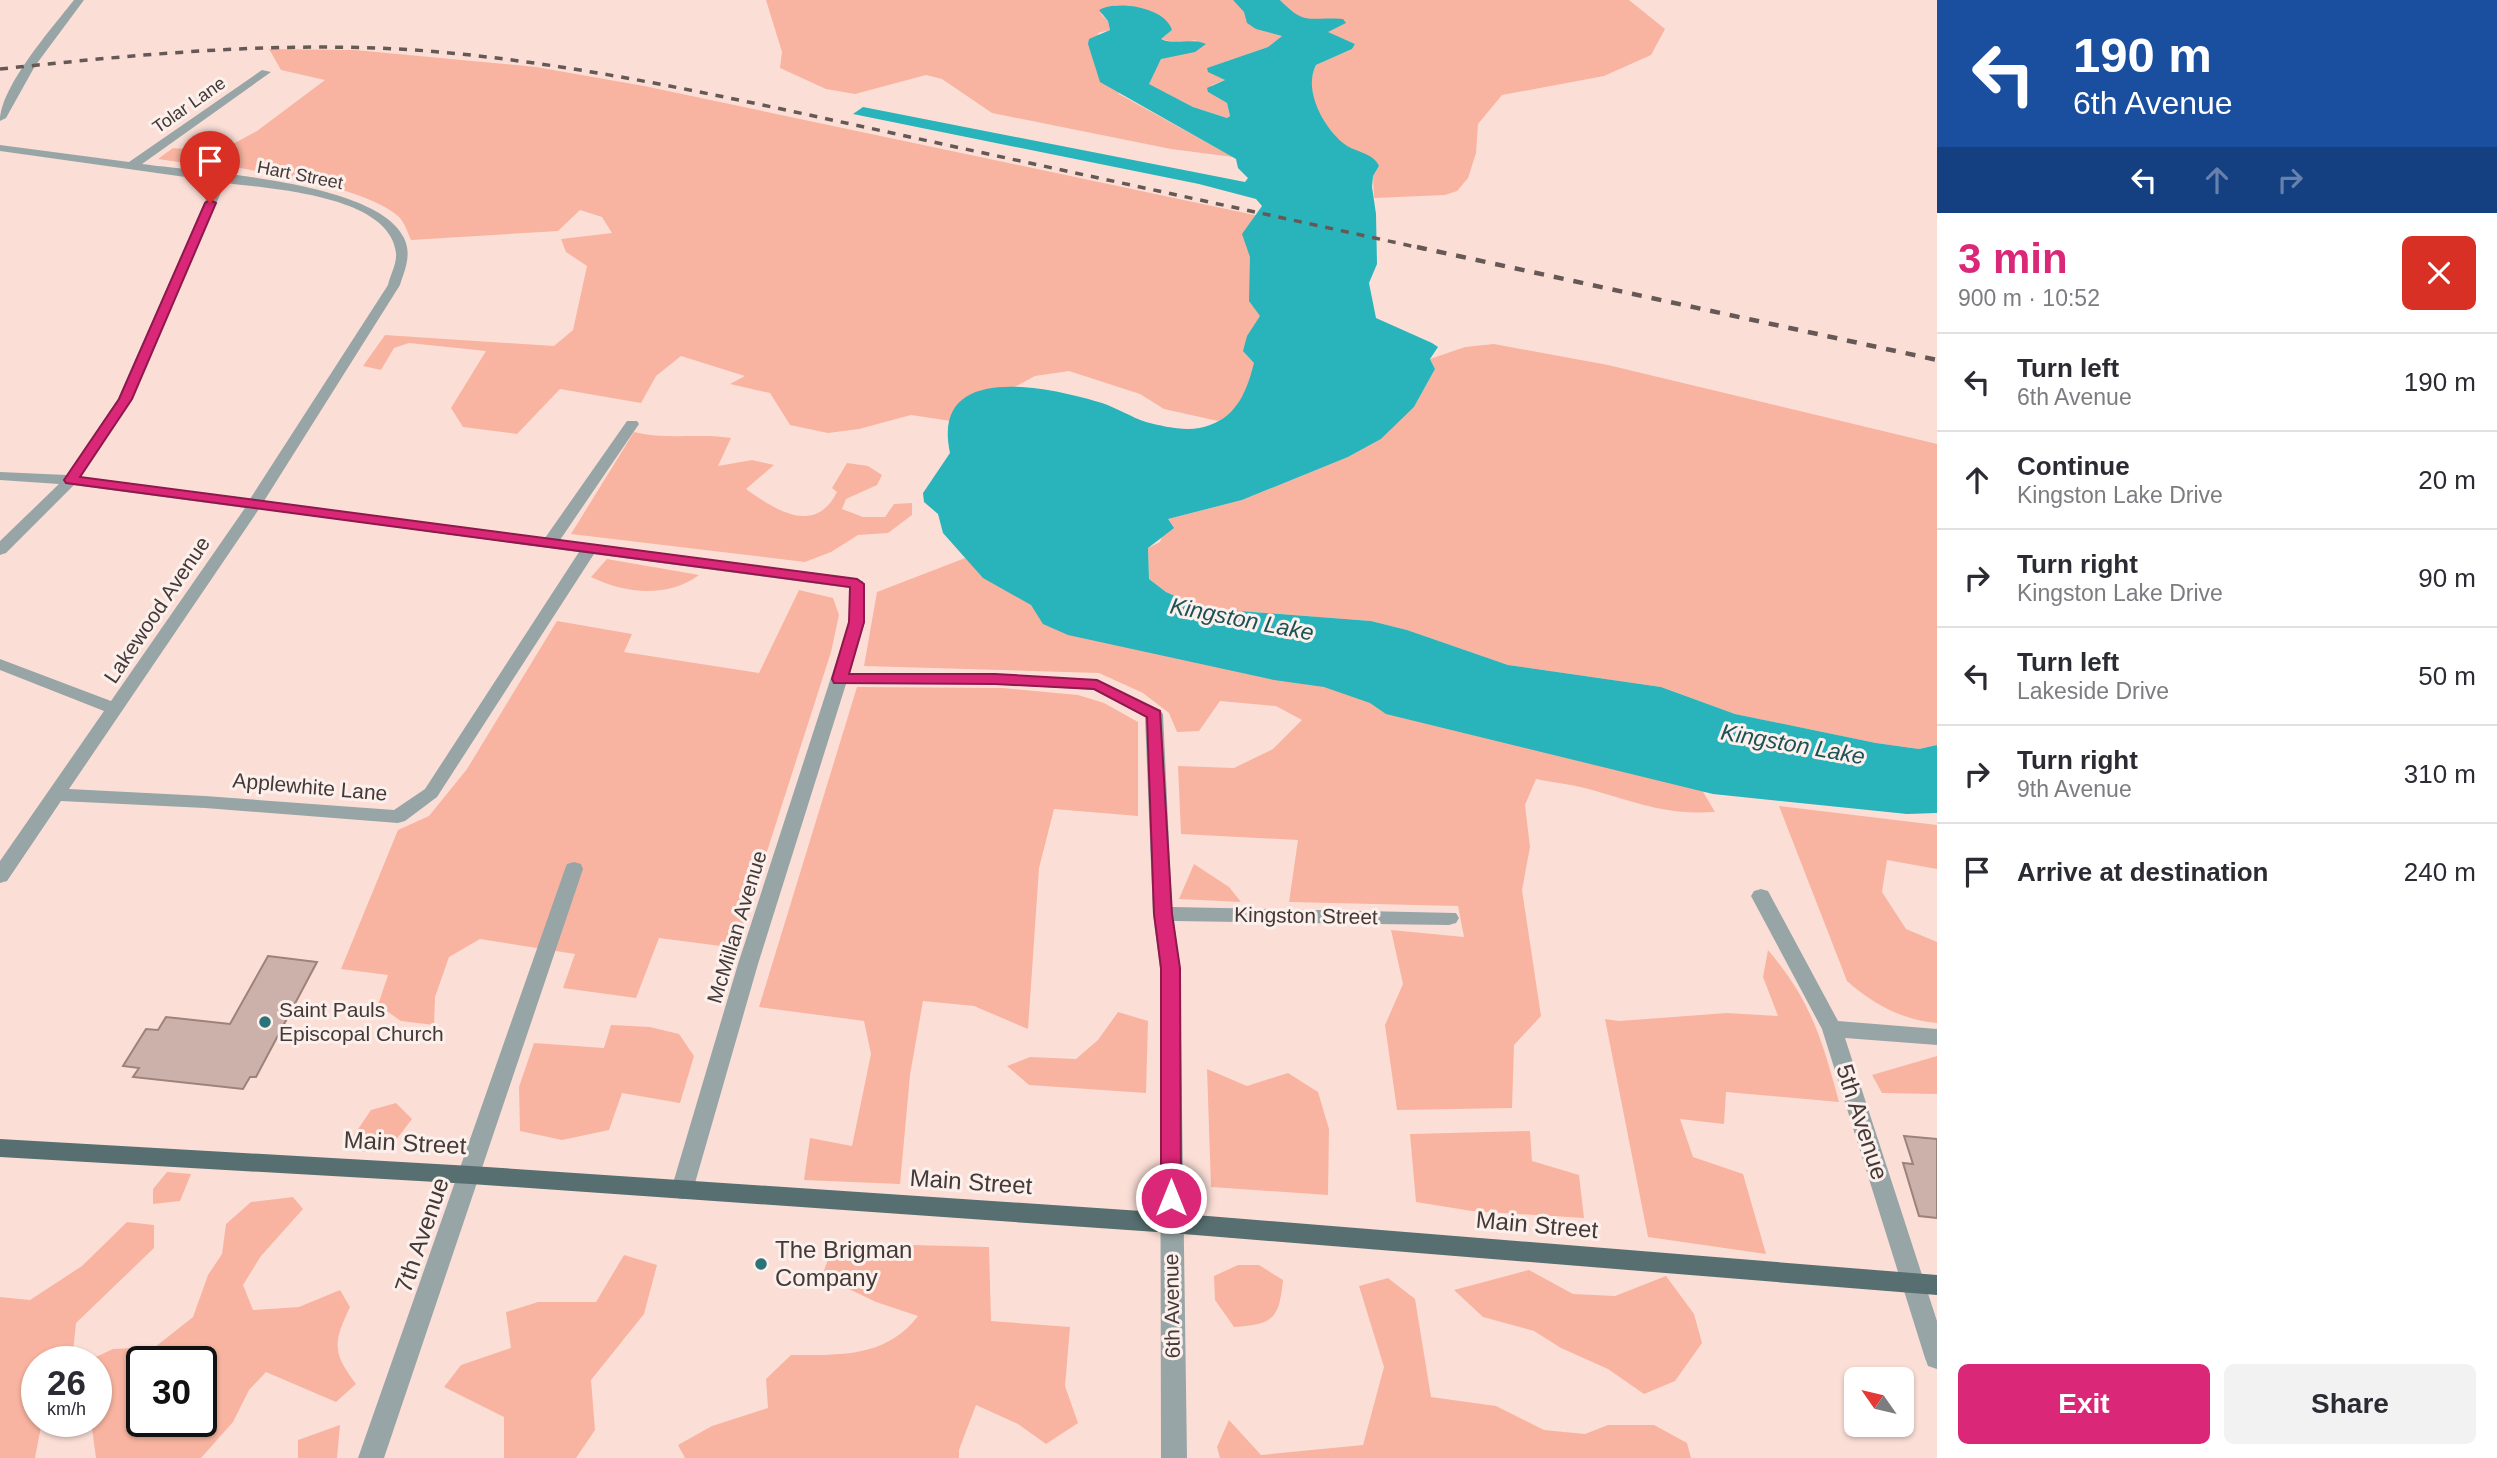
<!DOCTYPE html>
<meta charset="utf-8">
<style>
body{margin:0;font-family:Arial,sans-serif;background:#f2f2f3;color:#2b2b33;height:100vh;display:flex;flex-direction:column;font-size:26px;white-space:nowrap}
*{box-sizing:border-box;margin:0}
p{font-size:23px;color:#7c7c81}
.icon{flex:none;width:38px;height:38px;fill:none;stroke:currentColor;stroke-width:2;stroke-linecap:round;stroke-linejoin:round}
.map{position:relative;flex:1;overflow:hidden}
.side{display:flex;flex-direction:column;background:#fff;width:560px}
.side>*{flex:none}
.banner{background:#1a4fa0;color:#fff;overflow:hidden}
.needle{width:46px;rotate:304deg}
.controls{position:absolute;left:1844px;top:1367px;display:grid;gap:14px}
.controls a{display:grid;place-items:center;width:70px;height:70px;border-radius:10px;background:#fff;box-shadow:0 2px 5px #0004;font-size:35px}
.speed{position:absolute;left:21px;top:1346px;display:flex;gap:14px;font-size:35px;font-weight:700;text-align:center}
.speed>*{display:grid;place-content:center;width:91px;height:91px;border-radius:50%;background:#fff;box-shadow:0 2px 5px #0004;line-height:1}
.speed small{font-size:18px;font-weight:400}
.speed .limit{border:4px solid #111;border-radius:10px;background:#fff;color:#111}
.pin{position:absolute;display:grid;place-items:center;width:60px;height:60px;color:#fff;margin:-72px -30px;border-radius:50% 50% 50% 0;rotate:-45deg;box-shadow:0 0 7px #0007}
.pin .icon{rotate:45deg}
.me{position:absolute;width:77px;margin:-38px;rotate:0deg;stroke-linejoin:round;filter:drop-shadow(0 0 5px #0008)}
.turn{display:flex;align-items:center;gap:24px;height:147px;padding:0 21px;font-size:32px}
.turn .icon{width:91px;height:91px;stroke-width:2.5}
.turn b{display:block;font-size:49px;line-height:60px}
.lanes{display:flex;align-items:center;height:66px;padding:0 21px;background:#0003;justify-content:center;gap:35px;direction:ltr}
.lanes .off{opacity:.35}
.round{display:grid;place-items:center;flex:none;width:74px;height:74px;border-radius:10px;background:#f2f2f3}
.overview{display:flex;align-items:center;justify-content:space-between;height:119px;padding:0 21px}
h1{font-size:42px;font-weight:800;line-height:52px;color:#db2777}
.button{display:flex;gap:14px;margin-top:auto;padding:14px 21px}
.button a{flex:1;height:80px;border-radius:10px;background:#db2777;color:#fff;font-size:28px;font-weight:800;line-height:80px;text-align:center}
.button a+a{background:#f2f2f3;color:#2b2b33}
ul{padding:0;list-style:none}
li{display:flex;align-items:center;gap:21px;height:98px;padding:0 21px;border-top:2px solid #e1e1e2}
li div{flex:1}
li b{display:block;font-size:26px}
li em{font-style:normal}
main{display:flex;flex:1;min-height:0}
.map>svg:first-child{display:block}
.green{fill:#f8b4a0;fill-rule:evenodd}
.water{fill:#29b3bb}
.building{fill:#cbb1a9;stroke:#9c827b;stroke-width:2}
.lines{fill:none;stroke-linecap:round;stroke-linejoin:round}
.minor{fill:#98a5a6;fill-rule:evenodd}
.major{fill:#576f70;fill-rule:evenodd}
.rail-far1{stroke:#665854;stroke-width:3.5;stroke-dasharray:8 8;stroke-linecap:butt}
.rail{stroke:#665854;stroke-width:4.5;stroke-dasharray:10 10;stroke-linecap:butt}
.route{fill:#db2777;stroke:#8e194d;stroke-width:2}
.poi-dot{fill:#2a7479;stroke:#fcf0ed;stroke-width:2.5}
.labels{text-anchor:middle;stroke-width:6;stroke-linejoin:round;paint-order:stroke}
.far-street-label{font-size:18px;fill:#443936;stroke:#fcf0ed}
.street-label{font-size:21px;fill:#443936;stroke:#fcf0ed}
.poi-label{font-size:21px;fill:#443936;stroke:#fcf0ed;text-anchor:start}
.water-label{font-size:23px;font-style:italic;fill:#1c5256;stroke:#fcf0ed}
.near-street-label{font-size:24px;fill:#443936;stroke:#fcf0ed}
.near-poi-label{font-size:24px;fill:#443936;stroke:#fcf0ed;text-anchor:start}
</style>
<main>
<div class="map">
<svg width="1937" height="1458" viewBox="0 0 1937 1458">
<rect width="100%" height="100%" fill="#fbdfd7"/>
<path class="green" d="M 766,0 L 1233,0 L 1265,31 L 1282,36 L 1268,47 L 1207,68 L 1225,80 L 1212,85 L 1208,92 L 1227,103 L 1230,116 L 1227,118 L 1193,107 L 1148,84 L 1161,59 L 1197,40 L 1177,43 L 1161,39 L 1172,30 C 1153,9 1142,9 1116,5 L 1101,14 L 1108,21 L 1110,30 L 1098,33 L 1119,94 L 1233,157 L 1171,149 L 992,113 L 942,79 L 926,75 L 855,94 L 826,89 L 780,68 L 782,52 Z
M 1280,0 L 1629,0 L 1665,29 L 1651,55 L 1604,76 L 1502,95 L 1478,124 L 1476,153 L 1468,178 L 1457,191 L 1445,195 L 1374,198 L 1373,176 L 1379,166 C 1368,159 1352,152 1342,143 C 1323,125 1302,91 1316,65 L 1352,49 L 1355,44 L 1327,32 L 1345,23 C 1329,15 1305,25 1291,13 C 1287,9 1284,4 1280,0 Z
M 269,49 L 355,50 L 536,67 L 644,86 L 1264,217 L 1268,263 L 1251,404 L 1218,421 L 1164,409 L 1140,394 L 1069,371 L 1035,376 L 951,421 L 911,415 L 859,429 L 828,433 L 790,425 L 770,393 L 730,384 L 745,376 L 681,356 L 656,376 L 641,403 L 560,389 L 517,434 L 463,427 L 451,408 L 486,351 L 409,343 L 394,348 L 381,370 L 363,366 L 385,335 L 554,346 L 573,330 L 587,266 L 566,252 L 561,239 L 612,233 L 602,217 L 580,210 L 558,231 L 411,240 C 408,233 404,221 398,216 C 365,188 279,176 236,167 L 232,170 L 158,159 L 173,148 L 218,152 L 257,131 L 325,80 L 281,70 Z
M 1494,344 L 1608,365 L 1937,444 L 1937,745 L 1919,749 L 1876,743 L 1735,714 L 1661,687 L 1508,665 L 1407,630 L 1371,621 L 1202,608 L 1166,592 L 1149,579 L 1148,548 L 1160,542 L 1168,519 L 1242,500 L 1348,457 L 1381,439 L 1414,407 L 1435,369 L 1430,359 L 1465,347 Z
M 634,432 C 666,440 698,433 731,438 L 718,466 L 752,460 L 774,465 L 746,489 C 775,510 815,536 837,492 L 832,488 L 847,463 L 868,466 L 882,475 L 877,485 L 846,499 L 842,509 L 863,517 L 885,517 L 894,504 L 912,503 L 912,515 L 888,533 L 858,535 L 831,552 L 805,562 L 571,534 Z
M 973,555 L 1699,785 L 1715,812 C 1668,815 1640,804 1596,791 C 1577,785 1556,783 1536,779 L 1525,805 L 1530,847 L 1522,890 L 1541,1016 L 1514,1045 L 1512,1108 L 1397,1110 L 1385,1025 L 1403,984 L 1391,930 L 1464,937 L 1458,906 L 1289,902 L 1298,840 L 1181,834 L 1178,766 L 1234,768 L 1273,749 L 1302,720 L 1276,706 L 1220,701 L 1199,731 L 1177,732 L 1169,713 L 1143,693 L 1099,673 L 864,666 L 877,592 Z
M 607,559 L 699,575 C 668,598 625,594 591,577 Z
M 799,590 L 833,598 L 839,615 L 831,652 L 736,948 L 659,938 L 636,998 L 563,988 L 575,954 L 480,939 L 449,957 L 435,997 L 434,1025 L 401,1021 L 378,1005 L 388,975 L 341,969 L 398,830 L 429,816 L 467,769 L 557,621 L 632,634 L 624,652 L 759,673 Z
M 857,687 L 1003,688 L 1078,695 L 1104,703 L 1138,722 L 1138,816 L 1054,809 L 1039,868 L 1028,1029 L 974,1006 L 923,1001 L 910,1075 L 900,1184 L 804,1180 L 810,1138 L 852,1146 L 871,1054 L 864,1021 L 759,1007 Z
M 1779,806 L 1937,825 L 1937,869 L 1887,860 L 1882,892 L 1906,929 L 1937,942 L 1937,1023 C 1902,1020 1873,1004 1847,981 Z
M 1194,864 L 1229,887 L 1241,902 L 1179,899 Z
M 1768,950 C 1811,1001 1822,1039 1839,1102 L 1726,1092 L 1724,1124 L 1680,1119 L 1693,1157 L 1743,1174 L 1766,1254 L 1648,1237 L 1605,1019 L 1619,1021 L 1727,1013 L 1778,1016 L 1763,977 Z
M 1118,1012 L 1148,1021 L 1146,1093 L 1029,1085 L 1007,1066 L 1030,1057 L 1076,1059 L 1098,1040 Z
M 611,1025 L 650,1027 L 679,1034 L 694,1056 L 680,1103 L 622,1093 L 609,1130 L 562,1140 L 520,1131 L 519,1087 L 534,1043 L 604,1048 Z
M 1937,1056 L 1937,1094 L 1882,1093 L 1872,1075 Z
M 1207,1069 L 1247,1086 L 1288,1073 L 1318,1092 L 1329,1129 L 1328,1195 L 1211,1187 Z
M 396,1103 L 412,1119 L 392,1145 L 362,1152 L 352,1138 L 371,1110 Z
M 1530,1131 L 1532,1161 L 1579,1175 L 1584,1218 L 1472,1211 L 1416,1202 L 1410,1134 Z
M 167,1172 L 191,1174 L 180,1201 L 153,1204 L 153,1189 Z
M 293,1197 L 303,1209 L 261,1256 L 243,1285 L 253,1310 L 299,1307 L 340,1290 L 350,1307 C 333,1343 332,1352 356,1384 L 336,1402 L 266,1372 L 249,1390 L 233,1422 L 201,1458 L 96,1458 L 91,1421 L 96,1421 L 96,1362 L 87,1361 L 113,1349 L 155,1347 L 193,1317 L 208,1275 L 222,1254 L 226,1224 L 251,1202 ZM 142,1362 L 201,1362 L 201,1421 L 142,1421 Z
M 127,1222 L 154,1225 L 154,1248 L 76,1323 L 72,1361 L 37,1362 L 37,1421 L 42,1421 L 35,1458 L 0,1458 L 0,1297 L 30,1300 L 82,1266 Z
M 834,1243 L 989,1247 L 991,1321 L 1070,1327 L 1065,1386 L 1078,1423 L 1046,1444 L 1018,1424 L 976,1405 L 959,1450 L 959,1458 L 685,1458 L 678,1445 L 712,1426 L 768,1408 L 766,1379 L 791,1355 C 839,1355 886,1358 918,1316 L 876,1302 L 822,1276 Z
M 624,1255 L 657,1265 L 644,1314 L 591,1380 L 595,1430 L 576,1458 L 504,1458 L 504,1417 L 444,1387 L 461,1365 L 511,1348 L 506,1312 L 538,1302 L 596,1302 Z
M 1238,1265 L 1259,1265 L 1283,1280 C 1279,1320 1273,1324 1234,1327 L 1215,1300 L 1214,1276 Z
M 1529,1270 L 1573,1294 L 1615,1296 L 1666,1276 L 1694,1314 L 1702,1343 L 1675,1381 L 1644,1394 L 1608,1369 L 1561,1348 L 1534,1331 L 1483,1317 L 1454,1290 Z
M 1388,1278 L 1415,1299 L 1431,1397 L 1496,1406 L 1544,1430 L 1585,1434 L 1608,1425 L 1654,1425 L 1687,1443 L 1691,1458 L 1220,1458 L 1217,1447 L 1229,1420 L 1261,1455 L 1363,1445 L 1384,1367 L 1359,1286 Z
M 340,1425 L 337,1458 L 298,1458 L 298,1440 Z"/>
<path class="water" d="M 1233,0 L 1280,0 C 1306,27 1309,16 1343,19 L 1346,23 L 1328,32 L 1355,44 L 1352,49 L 1316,65 C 1303,90 1323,126 1343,143 C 1353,152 1373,152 1379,166 L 1373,176 L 1372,187 L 1376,214 L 1377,264 L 1369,283 L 1376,318 L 1432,343 L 1438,347 L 1430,359 L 1435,369 L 1414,407 L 1381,439 L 1348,457 L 1242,500 L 1168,519 L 1174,528 L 1148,548 L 1149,579 L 1166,592 L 1202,608 L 1371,621 L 1407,630 L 1508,665 L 1661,687 L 1735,714 L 1876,743 L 1919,749 L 1937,745 L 1937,813 L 1907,814 L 1713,794 L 1386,714 L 1370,703 L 1324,687 L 1274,680 L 1068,635 L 1043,624 L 1031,605 L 983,578 L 943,533 L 938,514 L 924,502 L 923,493 L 950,453 C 930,360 1049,387 1102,403 C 1117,408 1131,417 1146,422 C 1165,427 1191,433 1210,425 C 1238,415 1247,390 1254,363 L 1243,351 L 1247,336 L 1260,316 L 1249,301 L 1250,257 L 1242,234 L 1262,206 L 1256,199 L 1199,184 L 853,114 L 863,107 L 1245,182 L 1248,178 L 1238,168 L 1236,159 L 1100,82 L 1088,44 L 1089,39 L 1110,30 L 1108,21 L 1099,10 C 1117,0 1165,7 1172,30 L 1161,39 C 1176,46 1192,37 1206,44 L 1195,52 L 1161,59 L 1149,84 L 1193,107 L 1227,118 L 1230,116 L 1227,103 L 1208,92 L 1207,88 L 1225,80 L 1208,72 L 1207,68 L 1268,47 L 1282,36 L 1256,29 L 1247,23 L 1244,12 Z"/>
<path class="building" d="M 268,956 L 317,962 L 256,1077 L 250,1077 L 243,1089 L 133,1077 L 139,1068 L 123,1066 L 146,1029 L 158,1030 L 166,1017 L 230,1024 Z
M 1904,1136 L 1937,1139 L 1937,1218 L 1919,1216 L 1903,1163 L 1913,1164 Z"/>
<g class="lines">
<path class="minor" d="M 74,0 L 84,0 L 35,66 L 6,118 L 0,121 C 0,87 52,28 74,0 Z
M 262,70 L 271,72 L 142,164 C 200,172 378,181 404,238 C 412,255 405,269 400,285 L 264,501 L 545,538 L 627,421 L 637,421 L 639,424 L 560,540 L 863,581 L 865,622 L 849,674 L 995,674 L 1097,680 L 1160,710 L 1163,714 L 1172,907 L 1456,913 L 1459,918 L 1456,923 L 1449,925 L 1174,921 L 1180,968 L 1187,1458 L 1161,1458 L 1160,968 L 1153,914 L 1145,717 L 1094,690 L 995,684 L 846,684 L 758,964 L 693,1190 L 690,1197 L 682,1199 L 674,1197 L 671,1190 L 738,964 L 849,622 L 849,588 L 594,554 L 437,797 L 405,821 L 398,823 L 205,808 L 61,801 L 7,881 L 0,883 L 0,861 L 104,711 L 0,670 L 0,659 L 111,701 L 245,508 L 74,485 L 6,553 L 0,555 L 0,541 L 59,484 L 0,480 L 0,472 L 67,475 L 118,399 L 214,181 L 0,151 L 0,145 L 129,162 ZM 225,183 C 270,189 390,195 396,253 C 397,264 390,275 388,285 L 250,499 L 81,477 L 132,399 ZM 259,509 L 579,552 L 425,789 L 394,810 L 205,796 L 69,789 Z
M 574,862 L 581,864 L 583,869 L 384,1458 L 358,1458 L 565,869 L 567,864 Z
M 1761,889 L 1768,891 L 1838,1021 L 1937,1029 L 1937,1045 L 1845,1038 L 1937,1321 L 1937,1369 L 1928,1366 L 1925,1358 L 1822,1029 L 1751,896 L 1754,891 Z"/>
<path class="major" d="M 0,1139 L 471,1166 L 1171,1213 L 1937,1275 L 1937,1295 L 1171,1233 L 471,1184 L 0,1157 Z"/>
<path class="rail-far1" d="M 0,69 C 142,54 285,40 428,51 C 585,64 739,100 892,133 C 1070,172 1247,210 1425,249"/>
<path class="rail" d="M 1417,247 L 1937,360"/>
</g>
<path class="route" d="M 210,200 L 216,203 L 132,399 L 80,477 L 857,579 L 864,584 L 864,622 L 849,674 L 995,674 L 1097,680 L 1160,711 L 1172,914 L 1180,968 L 1181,1198 L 1178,1204 L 1171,1206 L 1164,1204 L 1161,1198 L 1161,968 L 1154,914 L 1147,717 L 1094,689 L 995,684 L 834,683 L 832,679 L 849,622 L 850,587 L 66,483 L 64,480 L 119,399 L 205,203 Z"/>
<g class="poi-dot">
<circle cx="265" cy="1022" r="7"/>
<circle cx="761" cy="1264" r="7"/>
</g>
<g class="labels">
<g class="far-street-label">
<text transform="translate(189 105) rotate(-35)" y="6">Tolar Lane</text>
<text transform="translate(300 175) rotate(11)" y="6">Hart Street</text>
</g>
<g class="street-label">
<text transform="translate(157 610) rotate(-56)" y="7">Lakewood Avenue</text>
<text transform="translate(310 787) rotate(5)" y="7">Applewhite Lane</text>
<text transform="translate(1306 916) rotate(1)" y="7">Kingston Street</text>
<text transform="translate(737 927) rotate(-73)" y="7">McMillan Avenue</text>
<text transform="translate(1172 1306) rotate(-91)" y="7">6th Avenue</text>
</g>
<g class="poi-label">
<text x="279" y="1017">Saint Pauls<tspan x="279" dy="24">Episcopal Church</tspan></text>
</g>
<g class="water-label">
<text transform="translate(1242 619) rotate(11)" y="8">Kingston Lake</text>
<text transform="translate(1793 744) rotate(10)" y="8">Kingston Lake</text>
</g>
<g class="near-street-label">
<text transform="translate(1862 1122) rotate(72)" y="8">5th Avenue</text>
<text transform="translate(405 1143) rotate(3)" y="8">Main Street</text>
<text transform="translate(971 1182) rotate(4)" y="8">Main Street</text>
<text transform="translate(1537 1225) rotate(5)" y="8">Main Street</text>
<text transform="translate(422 1235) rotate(-71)" y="8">7th Avenue</text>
</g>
<g class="near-poi-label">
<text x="775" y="1258">The Brigman<tspan x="775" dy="28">Company</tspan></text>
</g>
</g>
</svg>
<div class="controls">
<a><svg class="needle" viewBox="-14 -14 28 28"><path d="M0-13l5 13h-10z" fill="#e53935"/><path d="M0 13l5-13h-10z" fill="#7c7c81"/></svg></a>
</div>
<div class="speed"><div>26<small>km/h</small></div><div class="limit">30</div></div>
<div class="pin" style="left:210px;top:203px;background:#d93025"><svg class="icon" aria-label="arrive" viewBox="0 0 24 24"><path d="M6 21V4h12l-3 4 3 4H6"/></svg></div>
<svg class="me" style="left:1171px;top:1198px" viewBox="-20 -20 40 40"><circle r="17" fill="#db2777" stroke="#fff" stroke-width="3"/><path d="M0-11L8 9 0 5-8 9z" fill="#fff"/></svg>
</div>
<section class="side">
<div class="banner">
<div class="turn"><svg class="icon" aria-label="left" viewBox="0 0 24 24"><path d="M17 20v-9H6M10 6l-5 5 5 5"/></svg><div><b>190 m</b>6th Avenue</div></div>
<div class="lanes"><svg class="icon" aria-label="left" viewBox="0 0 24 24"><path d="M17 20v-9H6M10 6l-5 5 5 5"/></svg><svg class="icon off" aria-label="ahead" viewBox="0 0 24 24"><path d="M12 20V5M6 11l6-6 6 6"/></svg><svg class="icon off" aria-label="right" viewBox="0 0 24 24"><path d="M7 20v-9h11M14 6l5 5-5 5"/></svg></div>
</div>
<div class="overview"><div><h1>3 min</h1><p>900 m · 10:52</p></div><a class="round" style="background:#d93025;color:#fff"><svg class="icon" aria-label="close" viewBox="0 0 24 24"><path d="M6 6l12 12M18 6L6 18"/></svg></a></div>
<ul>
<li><svg class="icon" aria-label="left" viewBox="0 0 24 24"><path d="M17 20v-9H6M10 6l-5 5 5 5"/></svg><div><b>Turn left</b><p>6th Avenue</p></div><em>190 m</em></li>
<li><svg class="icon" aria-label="ahead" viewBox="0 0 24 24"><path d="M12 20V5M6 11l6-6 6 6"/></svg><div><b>Continue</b><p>Kingston Lake Drive</p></div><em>20 m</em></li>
<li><svg class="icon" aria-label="right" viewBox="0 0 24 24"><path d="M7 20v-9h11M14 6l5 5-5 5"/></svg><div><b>Turn right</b><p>Kingston Lake Drive</p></div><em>90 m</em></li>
<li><svg class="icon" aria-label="left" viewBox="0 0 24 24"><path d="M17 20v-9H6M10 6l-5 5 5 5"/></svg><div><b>Turn left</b><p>Lakeside Drive</p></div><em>50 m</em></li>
<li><svg class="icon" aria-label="right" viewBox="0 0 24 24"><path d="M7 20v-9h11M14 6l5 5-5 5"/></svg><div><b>Turn right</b><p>9th Avenue</p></div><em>310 m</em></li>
<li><svg class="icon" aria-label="arrive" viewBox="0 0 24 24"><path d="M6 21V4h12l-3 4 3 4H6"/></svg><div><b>Arrive at destination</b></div><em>240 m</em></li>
</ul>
<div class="button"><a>Exit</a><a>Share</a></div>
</section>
</main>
